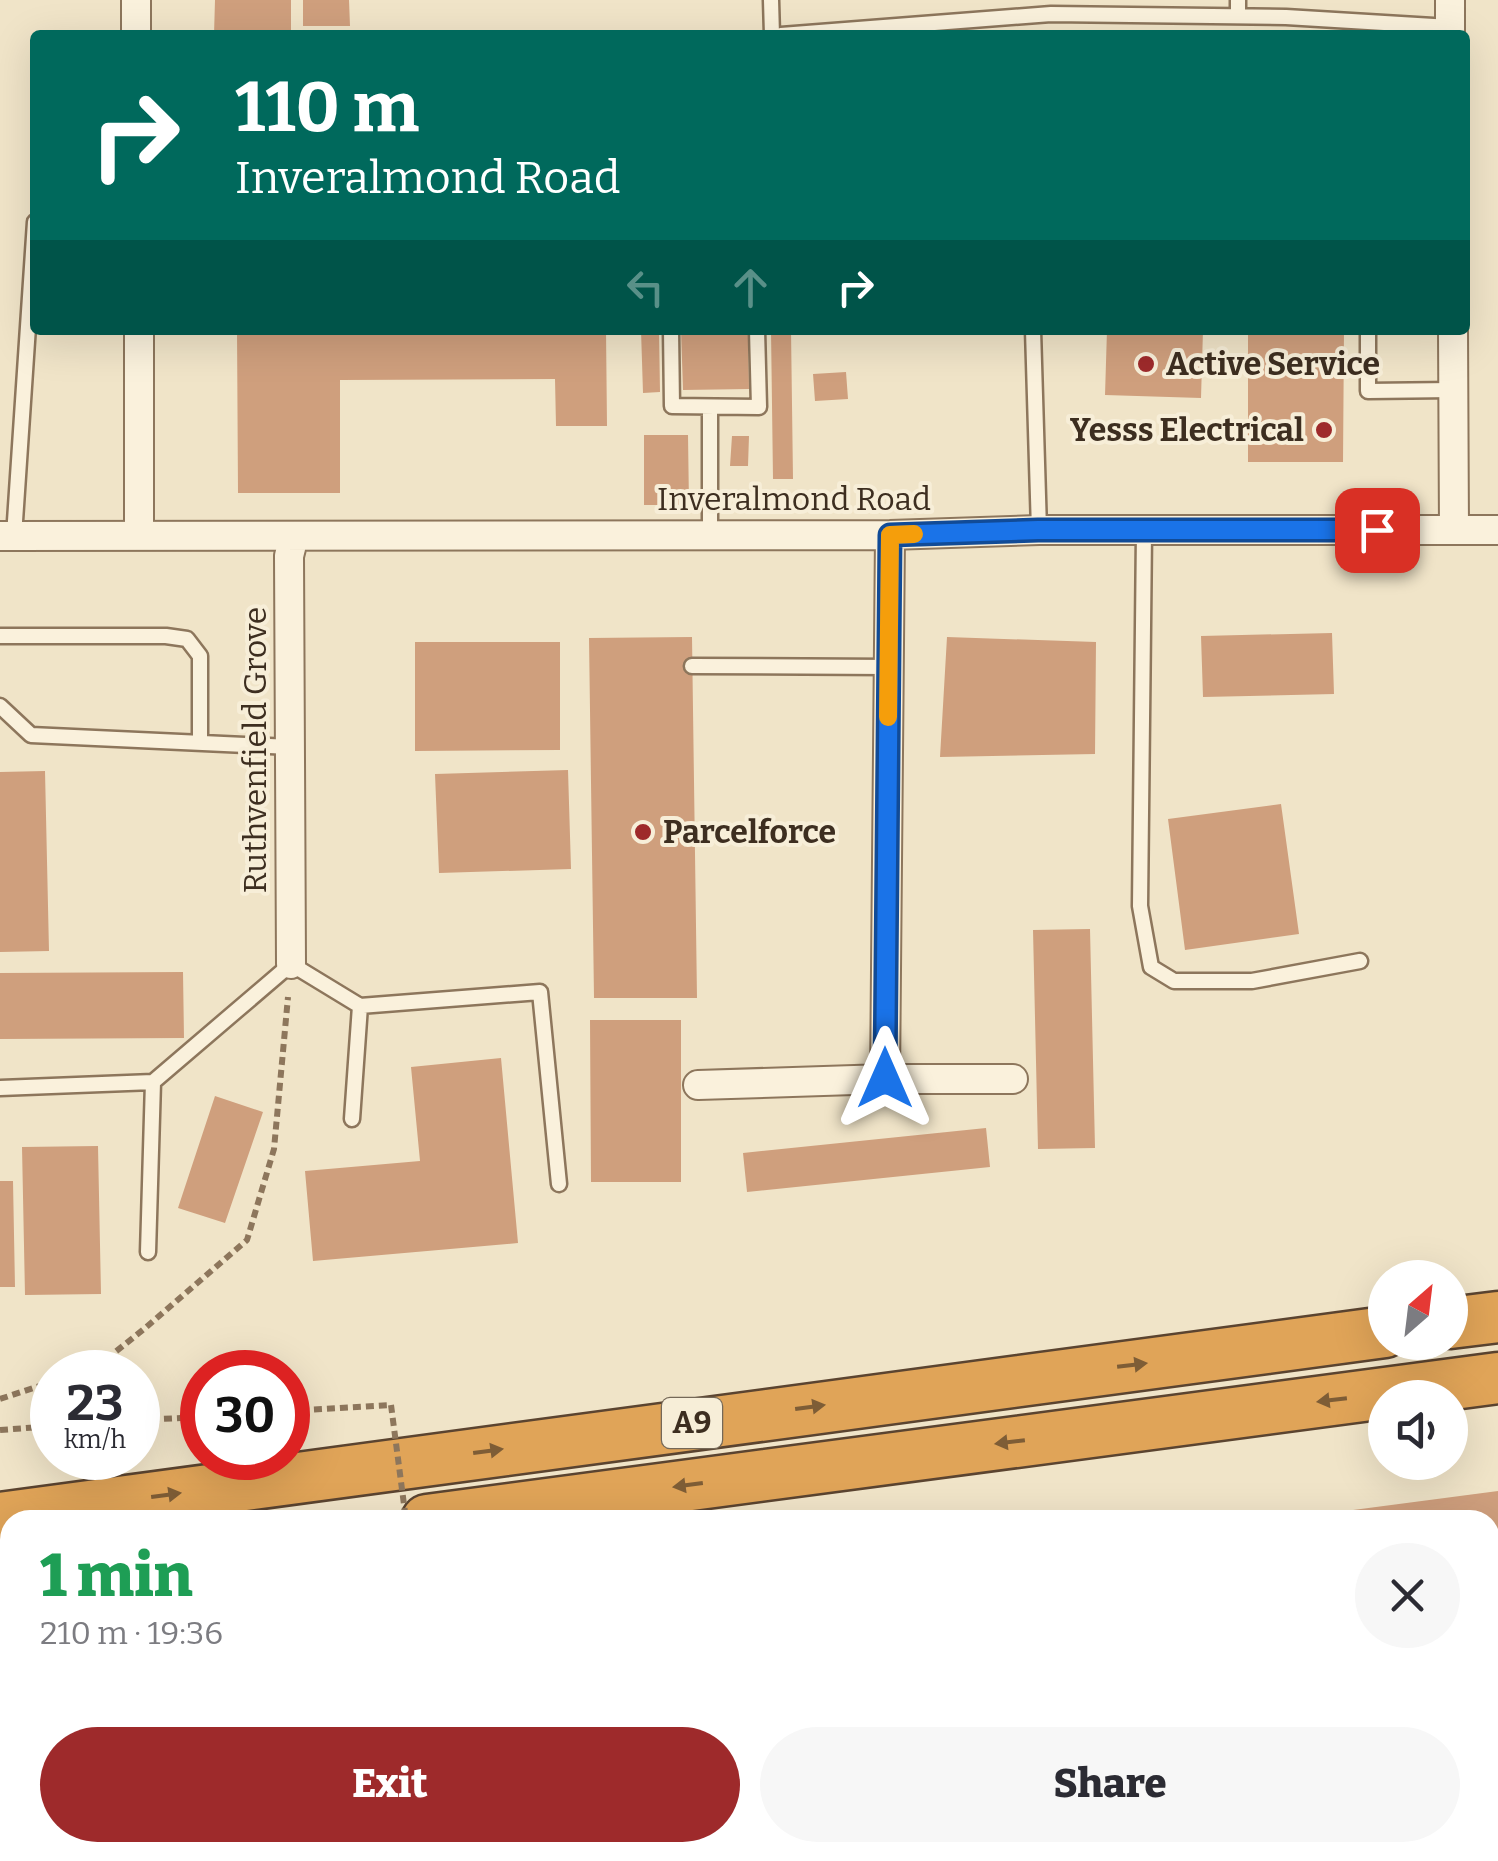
<!DOCTYPE html>
<meta charset="utf-8">
<style>
body{margin:0;font-family:Bitter,serif;background:#f7f7f7;color:#2b2b33;height:100vh;display:flex;flex-direction:column;font-size:38px;white-space:nowrap}
*{box-sizing:border-box;margin:0}
p{font-size:32px;color:#7c7c81}
.icon{flex:none;width:55px;height:55px;fill:none;stroke:currentColor;stroke-width:2;stroke-linecap:round;stroke-linejoin:round}
.map{position:relative;flex:1;overflow:hidden}
.panel{position:absolute;left:0px;top:1510px;width:1500px;height:352px;display:flex;flex-direction:column;background:#fff;border-radius:30px 30px 0 0;box-shadow:0 10px 40px #0002}
.panel>*{flex:none}
.hud{position:absolute;left:30px;top:30px;width:1440px;height:305px;border-radius:10px;box-shadow:0 10px 40px #0002;background:#00695c;color:#fff;overflow:hidden}
.needle{width:65px;rotate:28deg}
.tools{position:absolute;left:1368px;top:1260px;display:grid;gap:20px}
.tools a{display:grid;place-items:center;width:100px;height:100px;border-radius:50%;background:#fff;box-shadow:0 10px 40px #0002;font-size:50px}
.speed{position:absolute;left:30px;top:1350px;display:flex;gap:20px;font-size:50px;font-weight:700;text-align:center}
.speed>*{display:grid;place-content:center;width:130px;height:130px;border-radius:50%;background:#fff;box-shadow:0 10px 40px #0002;line-height:1}
.speed small{font-size:25px;font-weight:400}
.speed .limit{border:15px solid #d22;background:#fff;color:#111}
.pin{position:absolute;display:grid;place-items:center;width:85px;height:85px;color:#fff;margin:-42px;border-radius:20px;box-shadow:0 5px 15px #0006}
.me{position:absolute;width:110px;margin:-55px;rotate:0deg;stroke-linejoin:round;filter:drop-shadow(0 0 8px #0008)}
.turn{display:flex;align-items:center;gap:35px;height:210px;padding:0 40px;font-size:45px}
.turn .icon{width:130px;height:130px;stroke-width:2.5}
.turn b{display:block;font-size:70px;line-height:85px}
.lanes{display:flex;align-items:center;height:95px;padding:0 40px;background:#0003;justify-content:center;gap:50px;direction:ltr}
.lanes .off{opacity:.35}
.round{display:grid;place-items:center;flex:none;width:105px;height:105px;border-radius:52px;background:#f7f7f7}
.summary{display:flex;align-items:center;justify-content:space-between;height:170px;padding:0 40px}
h1{font-size:60px;font-weight:800;line-height:75px;color:#1e9e55}
.primary-button{display:flex;gap:20px;margin-top:auto;padding:20px 40px}
.primary-button a{flex:1;height:115px;border-radius:60px;background:#9e2a2b;color:#fff;font-size:40px;font-weight:800;line-height:115px;text-align:center}
.primary-button a+a{background:#f7f7f7;color:#2b2b33}
.map>svg:first-child{display:block}
.building{fill:#cf9f7d}
.lines{fill:none;stroke-linecap:round;stroke-linejoin:round}
.lane-casing{stroke:#8d765c;stroke-width:19}
.street-casing{stroke:#8d765c;stroke-width:32}
.highway-casing{stroke:#5b4430;stroke-width:55}
.path{stroke:#8d765c;stroke-width:6;stroke-dasharray:8 5;stroke-linecap:butt}
.lane{stroke:#faf1dc;stroke-width:14}
.street{stroke:#faf1dc;stroke-width:28}
.highway{stroke:#e0a458;stroke-width:50}
.path-bridge{stroke:#8d765c;stroke-width:6;stroke-dasharray:8 5;stroke-linecap:butt}
.oneway{fill:#7e5d36}
.route-casing{stroke:#114b97;stroke-width:25}
.route{stroke:#1a73e8;stroke-width:18}
.slow{stroke:#f59e0b;stroke-width:18}
.poi-dot{fill:#9e2a2b;stroke:#f7eed8;stroke-width:4}
.labels{text-anchor:middle;stroke-width:8;stroke-linejoin:round;paint-order:stroke}
.shield{fill:#f7eed8;stroke:#756857;stroke-width:2.5}
.shield-label{font-size:30px;font-weight:bold;fill:#3d2e20}
.poi-label{font-size:32px;font-weight:bold;fill:#3d2e20;stroke:#f7eed8;text-anchor:start}
.street-label{font-size:32px;fill:#3d2e20;stroke:#f7eed8}
</style>
<div class="map">
<svg width="1498" height="1861" viewBox="0 0 1498 1861">
<rect width="100%" height="100%" fill="#f0e4c8"/>
<path class="building" d="M 215,0 L 291,0 L 291,35 L 214,35 Z
M 303,0 L 349,0 L 350,26 L 303,26 Z
M 237,330 L 606,330 L 607,426 L 556,426 L 555,379 L 340,380 L 340,493 L 238,493 Z
M 641,330 L 659,330 L 660,392 L 643,393 Z
M 681,330 L 748,330 L 749,389 L 683,390 Z
M 771,330 L 791,330 L 793,479 L 773,479 Z
M 1107,330 L 1203,330 L 1201,398 L 1105,395 Z
M 1248,330 L 1344,330 L 1343,462 L 1248,462 Z
M 846,372 L 848,399 L 815,401 L 813,374 Z
M 644,435 L 688,435 L 689,505 L 644,505 Z
M 732,436 L 749,436 L 748,466 L 730,466 Z
M 1332,633 L 1334,694 L 1203,697 L 1201,636 Z
M 692,637 L 697,998 L 594,998 L 589,638 Z
M 947,637 L 1096,642 L 1095,754 L 940,757 Z
M 415,642 L 560,642 L 560,750 L 415,751 Z
M 568,770 L 571,869 L 439,873 L 435,774 Z
M 45,771 L 49,951 L 0,952 L 0,772 Z
M 1281,804 L 1299,934 L 1185,950 L 1168,819 Z
M 1090,929 L 1095,1148 L 1038,1149 L 1033,930 Z
M 183,972 L 184,1038 L 0,1039 L 0,973 Z
M 590,1020 L 681,1020 L 681,1182 L 591,1182 Z
M 501,1058 L 518,1243 L 313,1261 L 305,1171 L 420,1161 L 411,1067 Z
M 215,1096 L 263,1112 L 225,1223 L 178,1208 Z
M 986,1128 L 990,1167 L 747,1192 L 743,1153 Z
M 98,1146 L 101,1294 L 25,1295 L 22,1147 Z
M 0,1181 L 13,1181 L 15,1287 L 0,1287 Z
M 1498,1491 L 1498,1798 L 1490,1799 L 1490,1520 L 1315,1520 L 1315,1515 Z
M 762,1852 L 1105,1852 L 1105,1856 L 1064,1861 L 763,1861 Z"/>
<g class="lines">
<defs>
<path id="lane" d="M 771,0 L 772,35
M 1238,16 L 1238,0
M 781,35 L 1051,14 L 1286,17 L 1450,27
M 671,330 L 672,406 L 759,407 L 757,330
M 1033,330 L 1039,530
M 1368,330 L 1368,391 L 1453,390
M 1144,532 L 1140,906 L 1151,967 L 1174,981 L 1252,981 L 1360,961
M 710,535 L 710,408
M 14,536 L 35,222
M 0,636 L 166,636 L 187,639 L 200,656 L 200,743
M 692,666 L 889,667
M 0,706 L 31,735 L 290,747
M 0,1088 L 153,1082 L 291,964 L 360,1006 L 540,992 L 559,1184
M 352,1119 L 360,1006
M 148,1252 L 153,1082
M 740,1852 L 741,1861
M 1144,1852 L 1145,1861
M 1303,1852 L 1304,1861
M 1165,1861 L 1175,1852
M 1449,1861 L 1498,1855"/>
<path id="street" d="M 136,0 L 136,35
M 1450,35 L 1450,0
M 139,330 L 139,534
M 1453,330 L 1454,530
M 0,536 L 890,535 L 1039,530 L 1498,530
M 291,964 L 289,556 L 294,536
M 885,1079 L 890,535
M 698,1085 L 885,1079 L 1013,1079
M 407,1852 L 408,1861"/>
<path id="highway" d="M 1450,1323 L 1498,1317
M 0,1518 L 1385,1332
M 427,1520 L 1498,1378
M 0,1604 L 10,1602"/>
</defs>
<use href="#lane" class="lane-casing"/>
<use href="#street" class="street-casing"/>
<use href="#highway" class="highway-casing"/>
<path class="path" d="M 84,1372 L 94,1369 L 144,1329 L 247,1240 L 274,1149 L 288,997
M 0,1399 L 52,1382
M 288,1411 L 391,1405
M 138,1420 L 202,1417
M 0,1430 L 52,1426
M 0,1857 L 5,1847 L 4,1754 L 10,1742"/>
<use href="#lane" class="lane"/>
<use href="#street" class="street"/>
<use href="#highway" class="highway"/>
<path class="path-bridge" d="M 391,1405 L 406,1520"/>
</g>
<defs><path id="oneway-solid" d="M-6-.8H1V-3.2L6.5 0L1 3.2V.8H-6Z" transform="scale(2.5)"/></defs>
<g class="oneway">
<use href="#oneway-solid" transform="translate(1132 1365) rotate(-7)"/>
<use href="#oneway-solid" transform="translate(1332 1400) rotate(173)"/>
<use href="#oneway-solid" transform="translate(810 1407) rotate(-8)"/>
<use href="#oneway-solid" transform="translate(1010 1442) rotate(173)"/>
<use href="#oneway-solid" transform="translate(488 1451) rotate(-8)"/>
<use href="#oneway-solid" transform="translate(688 1485) rotate(172)"/>
<use href="#oneway-solid" transform="translate(166 1495) rotate(-8)"/>
</g>
<g class="lines">
<defs>
<path id="route" d="M 885,1078 L 890,535 L 1038,530 L 1377,530"/>
</defs>
<use href="#route" class="route-casing"/>
<use href="#route" class="route"/>
<path class="slow" d="M 888,717 L 890,535 L 914,534"/>
</g>
<g class="poi-dot">
<circle cx="1146" cy="364" r="10"/>
<circle cx="1324" cy="430" r="10"/>
<circle cx="643" cy="832" r="10"/>
</g>
<g class="labels">
<rect class="shield" x="662" y="1398" width="60" height="50" rx="8"/>
<g class="shield-label">
<text x="692" y="1433">A9</text>
</g>
<g class="poi-label">
<text x="1166" y="375">Active Service</text>
<text x="1304" y="441" text-anchor="end">Yesss Electrical</text>
<text x="663" y="843">Parcelforce</text>
</g>
<g class="street-label">
<text x="794" y="510">Inveralmond Road</text>
<text transform="translate(255 750) rotate(-90)" y="11">Ruthvenfield Grove</text>
</g>
</g>
</svg>
<div class="tools">
<a><svg class="needle" viewBox="-14 -14 28 28"><path d="M0-13l5 13h-10z" fill="#e53935"/><path d="M0 13l5-13h-10z" fill="#7c7c81"/></svg></a>
<a><svg class="icon" aria-label="sound" viewBox="0 0 24 24"><path d="M4 9h4l5-4v14l-5-4H4zM17 9q2 3 0 6"/></svg></a>
</div>
<div class="speed"><div>23<small>km/h</small></div><div class="limit">30</div></div>
<div class="pin" style="left:1377px;top:530px;background:#d93025"><svg class="icon" aria-label="arrive" viewBox="0 0 24 24"><path d="M6 21V4h12l-3 4 3 4H6"/></svg></div>
<svg class="me" style="left:885px;top:1078px" viewBox="-20 -20 40 40"><path d="M0-17L14 15 0 8-14 15z" fill="#1a73e8" stroke="#fff" stroke-width="4"/></svg>
<div class="hud">
<div class="turn"><svg class="icon" aria-label="right" viewBox="0 0 24 24"><path d="M7 20v-9h11M14 6l5 5-5 5"/></svg><div><b>110 m</b>Inveralmond Road</div></div>
<div class="lanes"><svg class="icon off" aria-label="left" viewBox="0 0 24 24"><path d="M17 20v-9H6M10 6l-5 5 5 5"/></svg><svg class="icon off" aria-label="ahead" viewBox="0 0 24 24"><path d="M12 20V5M6 11l6-6 6 6"/></svg><svg class="icon" aria-label="right" viewBox="0 0 24 24"><path d="M7 20v-9h11M14 6l5 5-5 5"/></svg></div>
</div>
<section class="panel">
<div class="summary"><div><h1>1 min</h1><p>210 m · 19:36</p></div><a class="round"><svg class="icon" aria-label="close" viewBox="0 0 24 24"><path d="M6 6l12 12M18 6L6 18"/></svg></a></div>
<div class="primary-button"><a>Exit</a><a>Share</a></div>
</section>
</div>
